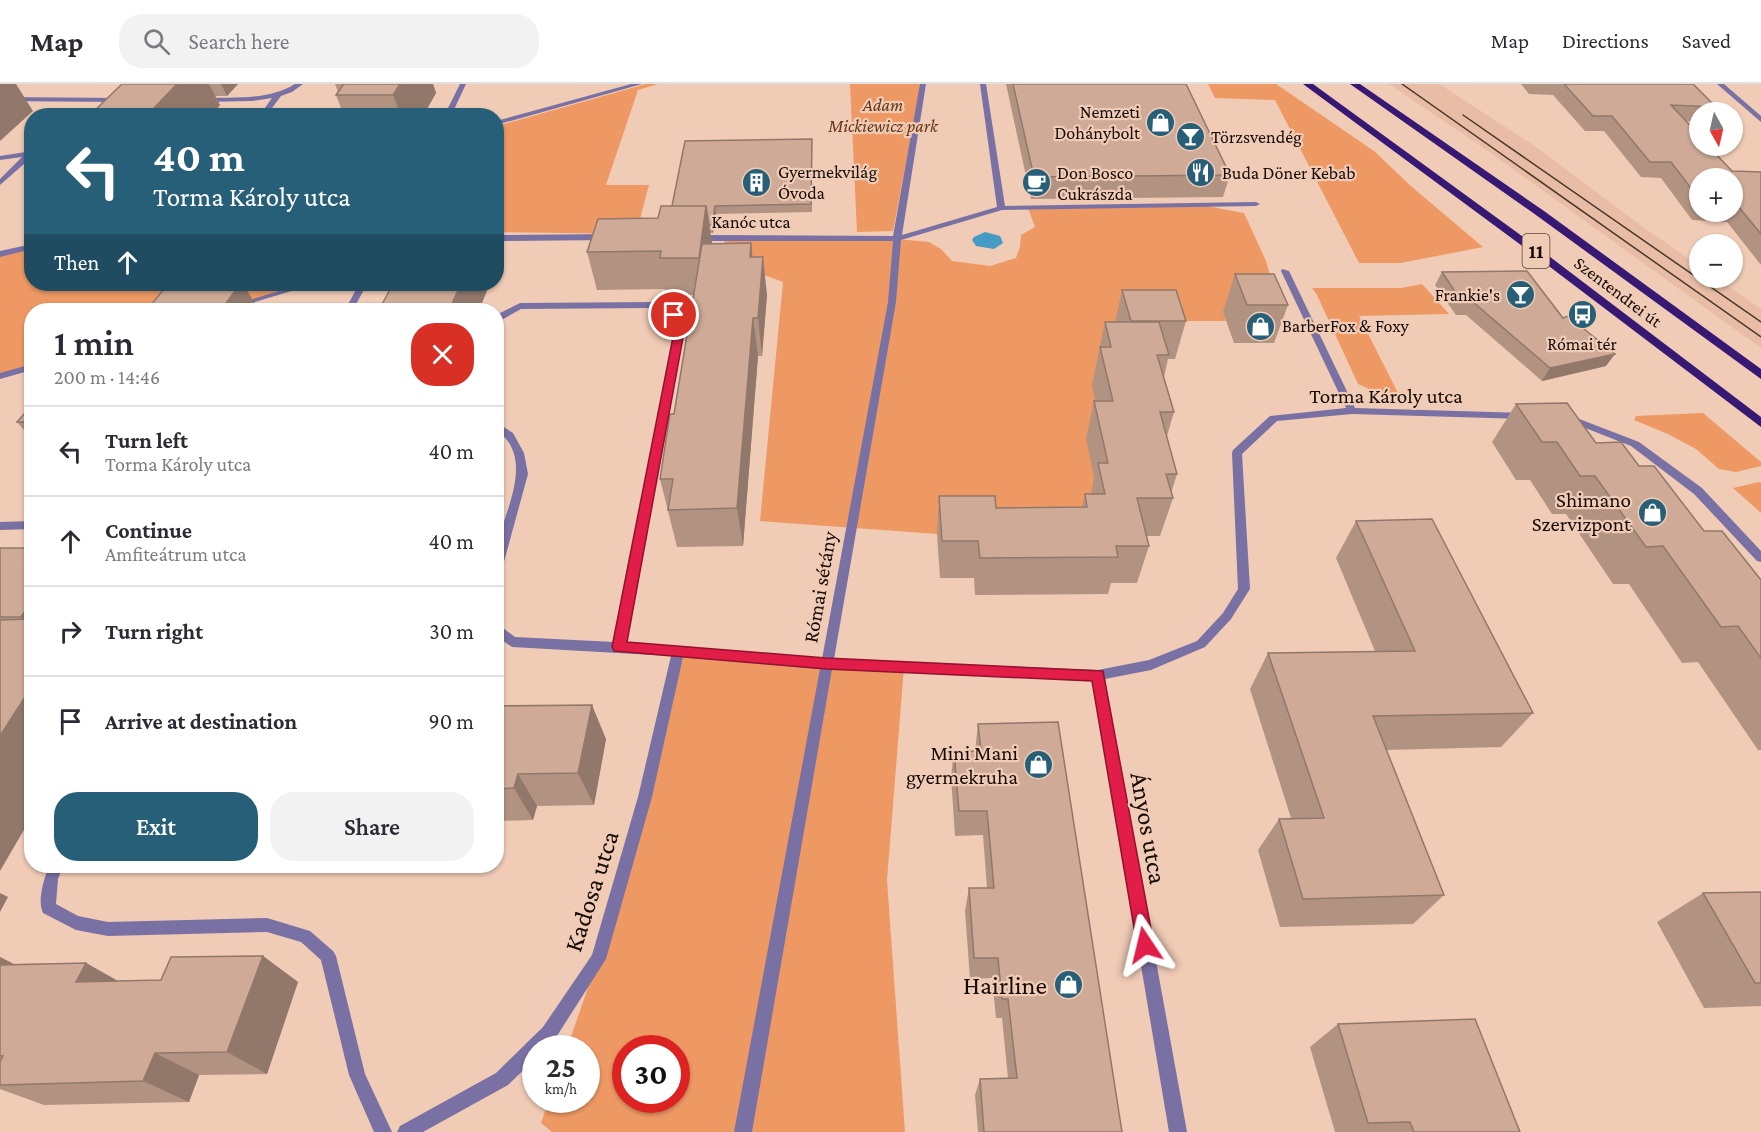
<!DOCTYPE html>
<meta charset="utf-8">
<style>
body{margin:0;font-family:"Crimson Pro",serif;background:#f2f2f3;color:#2b2b33;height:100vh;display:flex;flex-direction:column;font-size:22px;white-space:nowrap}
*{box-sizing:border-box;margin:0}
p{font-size:20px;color:#7c7c81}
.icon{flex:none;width:33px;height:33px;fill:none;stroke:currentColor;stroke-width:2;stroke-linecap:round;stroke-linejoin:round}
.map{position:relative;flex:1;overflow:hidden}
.panel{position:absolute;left:24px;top:219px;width:480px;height:570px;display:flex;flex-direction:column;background:#fff;border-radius:24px;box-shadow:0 2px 4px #0004}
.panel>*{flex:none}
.top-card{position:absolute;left:24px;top:24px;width:480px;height:183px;border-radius:24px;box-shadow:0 2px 4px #0004;background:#275f79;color:#fff;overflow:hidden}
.needle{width:39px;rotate:172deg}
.tools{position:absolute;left:1689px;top:18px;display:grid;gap:12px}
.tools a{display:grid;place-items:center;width:54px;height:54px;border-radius:50%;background:#fff;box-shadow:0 2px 4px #0004;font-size:30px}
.speed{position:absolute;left:522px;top:951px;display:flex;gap:12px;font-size:30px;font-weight:700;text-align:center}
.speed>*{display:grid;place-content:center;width:78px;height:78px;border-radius:50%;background:#fff;box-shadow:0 2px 4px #0004;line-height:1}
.speed small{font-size:15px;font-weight:400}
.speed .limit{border:9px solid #d22;background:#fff;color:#111}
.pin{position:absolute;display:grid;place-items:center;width:51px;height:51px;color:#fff;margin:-26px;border:3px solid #fff;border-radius:50%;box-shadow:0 2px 6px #0007}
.me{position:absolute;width:66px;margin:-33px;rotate:350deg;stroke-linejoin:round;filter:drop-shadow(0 0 4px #0008)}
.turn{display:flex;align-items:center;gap:21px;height:126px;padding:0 30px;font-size:27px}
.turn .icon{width:78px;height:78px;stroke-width:2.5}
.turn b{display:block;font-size:42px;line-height:51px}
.then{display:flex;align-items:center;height:57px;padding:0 30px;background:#0003;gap:12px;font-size:22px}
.round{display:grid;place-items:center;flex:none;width:63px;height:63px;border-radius:24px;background:#f2f2f3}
.summary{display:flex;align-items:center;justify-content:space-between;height:102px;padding:0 30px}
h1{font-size:36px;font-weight:600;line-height:45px}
.cta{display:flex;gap:12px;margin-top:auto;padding:12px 30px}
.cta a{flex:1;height:69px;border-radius:24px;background:#275f79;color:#fff;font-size:24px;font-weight:600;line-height:69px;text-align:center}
.cta a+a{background:#f2f2f3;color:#2b2b33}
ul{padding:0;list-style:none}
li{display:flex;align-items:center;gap:18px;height:90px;padding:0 30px;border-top:2px solid #e1e1e2}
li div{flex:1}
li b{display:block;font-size:22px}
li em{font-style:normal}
header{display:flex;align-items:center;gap:36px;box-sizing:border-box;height:84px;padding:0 30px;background:#fff;border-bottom:2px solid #e1e1e2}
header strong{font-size:28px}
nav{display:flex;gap:33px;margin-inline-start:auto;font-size:21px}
.search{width:420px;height:54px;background:#f2f2f3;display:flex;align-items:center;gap:15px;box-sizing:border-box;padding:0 21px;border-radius:24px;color:#7c7c81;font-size:22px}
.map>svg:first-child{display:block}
.built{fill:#e8bca5}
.green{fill:#ee9964;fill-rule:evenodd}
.water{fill:#449bc3}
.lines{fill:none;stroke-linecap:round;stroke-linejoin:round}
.street{fill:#7971a3;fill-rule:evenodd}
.primary{fill:#371873;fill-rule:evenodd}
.tram{stroke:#48372d;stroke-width:1.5}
.wall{fill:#b29382;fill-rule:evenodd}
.shaded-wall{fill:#91786a}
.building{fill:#cfab97;stroke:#91786a;stroke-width:1.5}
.route{fill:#e11d48;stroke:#92132f;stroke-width:1.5}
.labels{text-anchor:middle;stroke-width:4.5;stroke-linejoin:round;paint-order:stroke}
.far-park-label{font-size:18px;font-style:italic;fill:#653617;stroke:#f0cbb6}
.far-poi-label{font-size:18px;fill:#150a04;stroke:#f0cbb6;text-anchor:start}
.far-street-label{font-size:18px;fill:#150a04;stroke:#f0cbb6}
.shield{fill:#f0cbb6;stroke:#574439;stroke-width:1.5}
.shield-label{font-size:20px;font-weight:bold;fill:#150a04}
.street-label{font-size:21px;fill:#150a04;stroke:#f0cbb6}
.poi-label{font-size:21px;fill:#150a04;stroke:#f0cbb6;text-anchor:end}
.near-street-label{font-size:26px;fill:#150a04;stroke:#f0cbb6}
.near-poi-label{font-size:26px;fill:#150a04;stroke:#f0cbb6;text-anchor:end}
</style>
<header>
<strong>Map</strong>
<div class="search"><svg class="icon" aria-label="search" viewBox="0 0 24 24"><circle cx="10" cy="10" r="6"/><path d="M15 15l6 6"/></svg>Search here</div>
<nav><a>Map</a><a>Directions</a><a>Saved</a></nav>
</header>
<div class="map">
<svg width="1761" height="1048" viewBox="0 0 1761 1048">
<rect width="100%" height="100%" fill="#f0cbb6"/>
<path class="built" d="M 1389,0 L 1439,0 L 1536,63 L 1643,143 L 1699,182 L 1700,194 L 1716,194 L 1761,225 L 1761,264 L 1491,69 Z"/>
<path class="green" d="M 646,0 L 658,0 L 638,6 L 606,101 L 649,101 L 636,150 L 497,148 L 497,42 Z
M 850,0 L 921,0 L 893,147 L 857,148 Z
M 1208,0 L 1276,0 L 1374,67 L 1412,103 L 1483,163 L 1401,179 L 1359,179 L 1275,16 L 1215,14 Z
M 1201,121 L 1244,129 L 1266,177 L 1280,227 L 1224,228 L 1226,237 L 1151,237 L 1104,355 L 1095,448 L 937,450 L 760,437 L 783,198 L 742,183 L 722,181 L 725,154 L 897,155 L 929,158 L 941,165 L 952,177 L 990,182 L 1016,174 L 1020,163 L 1021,151 L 1035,143 L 1028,124 Z
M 31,163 L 32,200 L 312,200 L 221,226 L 32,226 L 31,283 L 0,293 L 0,171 Z
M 1422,200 L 1449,230 L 1359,232 L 1398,309 L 1376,308 L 1358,300 L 1316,209 L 1312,204 L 1401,204 Z
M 1703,329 L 1761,378 L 1761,382 L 1736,388 L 1719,385 L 1696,365 L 1668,350 L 1634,336 L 1636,332 Z
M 1759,398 L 1761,399 L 1761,429 L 1733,404 Z
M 678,569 L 904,583 L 887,796 L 905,1048 L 552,1048 L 541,1039 L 549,1016 L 586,1016 L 586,964 L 567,964 L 598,875 ZM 626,964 L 676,964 L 676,1016 L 626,1016 Z"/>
<path class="water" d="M 985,148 L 1000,152 L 1003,159 L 994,165 L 976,162 L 972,156 L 974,153 Z"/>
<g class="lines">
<path class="street" d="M 295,0 L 303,0 L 292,8 L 281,12 L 266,32 L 259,32 L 272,14 L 252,17 L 200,18 L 197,16 L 200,14 C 232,13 267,17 295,0 Z
M 460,0 L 466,0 L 451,32 L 444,32 Z
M 631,0 L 642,0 L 496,41 L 496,37 Z
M 920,0 L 926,0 L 902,151 L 997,123 L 980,0 L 986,0 L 1005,122 L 1256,118 L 1260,120 L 1256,122 L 1002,126 L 901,156 L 896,218 L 834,575 L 1098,586 L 1149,576 L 1197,557 L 1223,529 L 1238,505 L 1232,369 L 1233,366 L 1270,332 L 1346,324 L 1281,187 L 1282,185 L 1289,187 L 1355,324 L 1525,329 L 1530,332 L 1525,335 L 1352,330 L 1277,337 L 1242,370 L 1250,505 L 1248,508 L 1231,535 L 1205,563 L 1151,586 L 1105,595 L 1187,1048 L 1169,1048 L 1093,596 L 832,585 L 752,1048 L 734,1048 L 820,585 L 683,573 L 652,713 L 606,875 L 555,955 L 545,964 L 536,964 L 536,974 L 508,1001 L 423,1048 L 397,1048 L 400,1042 L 496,989 L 543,943 L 592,871 L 638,713 L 671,572 L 512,563 L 496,552 L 496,539 L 515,553 L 614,558 L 675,243 L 670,233 L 651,224 L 521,225 L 496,239 L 496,231 L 520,219 L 653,218 L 677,229 L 685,243 L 626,559 L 822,575 L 888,218 L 893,157 L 695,157 L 691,154 L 695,151 L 893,152 Z
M 1717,0 L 1724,0 L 1761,32 L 1761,38 Z
M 0,13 L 120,14 L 123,16 L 120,18 L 0,17 Z
M 32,67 L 32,73 L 0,101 L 0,95 L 22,73 L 0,76 L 0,72 Z
M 496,151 L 609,150 L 613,153 L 609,156 L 496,157 Z
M 32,160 L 32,165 L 0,173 L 0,167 Z
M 303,200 L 315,200 L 228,226 L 215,226 Z
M 359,200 L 367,200 L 353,226 L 345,226 Z
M 32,280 L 32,286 L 0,295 L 0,289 Z
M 1569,331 L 1639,358 L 1702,404 L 1761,467 L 1761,478 L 1757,477 L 1694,410 L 1631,362 L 1565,336 L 1564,334 Z
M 496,338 L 513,349 L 524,369 L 528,390 L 502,485 L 496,489 C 496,480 495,470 497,461 C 505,426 536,373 496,346 Z
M 32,437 L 32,445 L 0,446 L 0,438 Z
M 49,782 L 63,782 L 58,795 L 56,820 L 78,832 L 108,838 L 267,834 L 310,847 L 333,867 L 336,872 L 365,990 L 392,1048 L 374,1048 L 349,991 L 321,876 L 301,858 L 267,848 L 108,852 L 76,846 L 43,829 C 37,816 44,795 49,782 Z"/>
<path class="primary" d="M 1303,0 L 1313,0 L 1533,160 L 1761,333 L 1761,343 L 1525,164 Z
M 1350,0 L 1360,0 L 1544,127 L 1761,285 L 1761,295 L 1536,131 Z"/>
<path class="tram" d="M 1402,0 L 1761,253
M 1463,31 L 1761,238"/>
</g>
<path class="wall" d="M 122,0 L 238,0 L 227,12 L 215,12 L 220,21 L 211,32 L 89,32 Z
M 335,0 L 433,0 L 436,9 L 423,32 L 344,32 L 336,11 L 338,8 Z
M 1006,0 L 1186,0 L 1230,91 L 1223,113 L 1031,115 Z
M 1521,0 L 1693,0 L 1716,23 L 1712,28 L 1700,28 L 1700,38 L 1686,37 L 1732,87 L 1761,88 L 1761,181 L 1727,138 L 1692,136 L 1661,94 L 1641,93 L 1604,47 L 1585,47 L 1553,11 L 1529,10 ZM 1700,94 L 1732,94 L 1732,128 L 1700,128 Z
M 812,63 L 812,128 L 716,130 L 713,149 L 710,149 L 712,160 L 753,173 L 767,211 L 762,272 L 758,272 L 743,462 L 677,463 L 660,395 L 674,330 L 693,211 L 667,212 L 665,205 L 597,206 L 587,168 L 658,134 L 672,122 Z
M 1442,188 L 1563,234 L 1606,282 L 1542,297 L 1466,231 L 1456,231 L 1435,201 Z
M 1235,190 L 1288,221 L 1274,259 L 1234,259 L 1223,228 Z
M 1122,206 L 1186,237 L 1175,275 L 1168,275 L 1164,293 L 1174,328 L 1167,352 L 1177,390 L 1171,409 L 1173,414 L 1160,452 L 1146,452 L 1149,462 L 1137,499 L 1111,499 L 1108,510 L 975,511 L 974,494 L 940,494 L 937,450 L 939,412 L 996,424 L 1082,423 L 1085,410 L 1091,410 L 1094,394 L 1086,355 L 1094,317 L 1095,317 L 1092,301 L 1105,238 L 1115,238 Z
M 1516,320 L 1596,359 L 1639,382 L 1704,447 L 1761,496 L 1761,666 L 1758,666 L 1698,578 L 1682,579 L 1629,500 L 1613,500 L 1566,430 L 1552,430 L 1530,396 L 1516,396 L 1492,358 Z
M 32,321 L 32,355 L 17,338 Z
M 1356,437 L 1533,629 L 1501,663 L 1386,666 L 1444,811 L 1413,840 L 1280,843 L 1258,766 L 1279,735 L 1291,734 L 1250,605 L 1268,569 L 1375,567 L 1336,474 Z
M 0,464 L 32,464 L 0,787 Z
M 496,622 L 606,655 L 594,721 L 537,722 L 533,736 L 496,737 Z
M 978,640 L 1122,1048 L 978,1048 L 975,1011 L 980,995 L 1008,994 L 1002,934 L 996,934 L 992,894 L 970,895 L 965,827 L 969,804 L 987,804 L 983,751 L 955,752 L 951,693 L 954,667 L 975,667 Z
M 1761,808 L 1761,922 L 1704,924 L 1657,838 L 1703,809 Z
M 263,872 L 298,898 L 267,990 L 199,991 L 189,1018 L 44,1021 L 0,1005 L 0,873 L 14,880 L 86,879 L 118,897 L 161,896 Z
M 1338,940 L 1520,1048 L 1335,1048 L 1310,963 Z"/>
<path class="shaded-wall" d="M 0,0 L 16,0 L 33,27 L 0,57 Z
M 177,0 L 209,0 L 220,21 L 211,32 L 157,32 L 153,25 Z
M 221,0 L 238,0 L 227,12 Z
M 400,0 L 433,0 L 436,9 L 423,32 L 401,32 L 393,11 Z
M 706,122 L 712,159 L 705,211 L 699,174 Z
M 715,122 L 716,130 L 713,149 L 712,141 Z
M 751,159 L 755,196 L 750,173 Z
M 763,173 L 767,211 L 762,272 L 758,234 Z
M 240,200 L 243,200 L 259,226 L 221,226 Z
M 461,200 L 490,200 L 479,226 L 449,226 Z
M 753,234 L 758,272 L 743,462 L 737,424 Z
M 1615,270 L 1606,282 L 1542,297 L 1550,284 Z
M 32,468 L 32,485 L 25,478 Z
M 32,517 L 32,543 L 21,533 Z
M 32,602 L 32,732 L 0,787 L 0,652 Z
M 592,621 L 606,655 L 594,721 L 578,689 Z
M 518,690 L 537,722 L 533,736 L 514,704 Z
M 0,809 L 8,813 L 0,828 Z
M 263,872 L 298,898 L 267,990 L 227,968 Z
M 0,873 L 19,883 L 0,904 Z
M 86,879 L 132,905 L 76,898 Z
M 155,969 L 199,991 L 189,1018 L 143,997 Z"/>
<path class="building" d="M 122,0 L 177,0 L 153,25 L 183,25 L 177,32 L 89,32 Z
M 344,0 L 400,0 L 393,11 L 336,11 Z
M 1013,0 L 1186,0 L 1230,91 L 1034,93 Z
M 1564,0 L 1693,0 L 1716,23 L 1671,21 L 1700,52 L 1700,62 L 1708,62 L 1732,87 L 1761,88 L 1761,150 L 1738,122 L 1732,122 L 1732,94 L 1700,94 L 1700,116 L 1671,78 L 1650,78 L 1612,32 L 1593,32 Z
M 812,55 L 811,120 L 715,122 L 712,141 L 709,141 L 706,122 L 672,122 L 685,57 Z
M 661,122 L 706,122 L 699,174 L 660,174 L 661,167 L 587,168 L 598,135 L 658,134 Z
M 751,159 L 750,173 L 763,173 L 758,234 L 753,234 L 737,424 L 668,426 L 673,395 L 660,395 L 670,330 L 674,330 L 702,160 Z
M 1527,187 L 1563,234 L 1568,232 L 1615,270 L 1550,284 L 1473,218 L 1462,218 L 1442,188 Z
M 1235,190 L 1274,190 L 1288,221 L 1247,221 Z
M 168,200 L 240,200 L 221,226 L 147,226 Z
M 393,200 L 461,200 L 449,226 L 379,226 Z
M 1122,206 L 1176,206 L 1186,237 L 1131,237 Z
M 1105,238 L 1159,238 L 1169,271 L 1157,271 L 1174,328 L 1160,328 L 1177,390 L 1166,390 L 1173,414 L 1137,414 L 1149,462 L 1116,462 L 1118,473 L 980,474 L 978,457 L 942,457 L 939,412 L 995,412 L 996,424 L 1087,423 L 1085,410 L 1105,410 L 1098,379 L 1108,379 L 1094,317 L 1113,317 L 1100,263 L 1111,263 Z
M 1567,319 L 1596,359 L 1621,358 L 1639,382 L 1654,382 L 1704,447 L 1722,447 L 1761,496 L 1761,574 L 1738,542 L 1721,543 L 1663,462 L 1646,463 L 1595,392 L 1580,392 L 1557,358 L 1542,358 L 1516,320 Z
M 32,321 L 32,338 L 17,338 Z
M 1432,435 L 1533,629 L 1373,632 L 1444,811 L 1303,815 L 1279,735 L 1324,734 L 1268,569 L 1415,567 L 1356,437 Z
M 0,464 L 32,464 L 32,468 L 25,478 L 32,478 L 32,517 L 21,533 L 0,533 Z
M 32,535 L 32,602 L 0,652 L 0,536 Z
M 592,621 L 578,689 L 518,690 L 514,704 L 496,705 L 496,622 Z
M 1058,638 L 1122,1048 L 984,1048 L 980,995 L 1017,994 L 1008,915 L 1002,915 L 998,874 L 974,874 L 969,804 L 994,804 L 987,727 L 959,727 L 954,667 L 981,667 L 978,640 Z
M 1761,808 L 1761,899 L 1755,899 L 1703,809 Z
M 263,872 L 227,968 L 155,969 L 143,997 L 0,1001 L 0,978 L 3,972 L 0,972 L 0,881 L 86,879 L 76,898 L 161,896 L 171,873 Z
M 1475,935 L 1520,1048 L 1414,1048 L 1410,1038 L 1368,1039 L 1338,940 Z"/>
<path class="route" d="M 674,228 L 677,229 L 685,243 L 627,558 L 826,574 L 1103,587 L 1154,861 L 1151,867 L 1145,870 L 1139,867 L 1137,861 L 1092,597 L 826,585 L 614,567 L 612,563 L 675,243 L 668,231 Z"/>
<defs>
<symbol id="shop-disc" viewBox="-11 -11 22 22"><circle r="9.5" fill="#275f79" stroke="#f0cbb6"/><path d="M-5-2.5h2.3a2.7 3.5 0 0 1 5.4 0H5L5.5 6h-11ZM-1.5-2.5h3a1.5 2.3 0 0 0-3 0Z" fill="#fff"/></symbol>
<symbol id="bar-disc" viewBox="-11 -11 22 22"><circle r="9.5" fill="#275f79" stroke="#f0cbb6"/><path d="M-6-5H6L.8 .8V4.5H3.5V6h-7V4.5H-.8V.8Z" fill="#fff"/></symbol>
<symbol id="restaurant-disc" viewBox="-11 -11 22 22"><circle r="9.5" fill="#275f79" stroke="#f0cbb6"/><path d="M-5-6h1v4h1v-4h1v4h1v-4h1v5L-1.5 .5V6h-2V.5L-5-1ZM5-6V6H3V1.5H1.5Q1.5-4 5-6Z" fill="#fff"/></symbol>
<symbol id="building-disc" viewBox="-11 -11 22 22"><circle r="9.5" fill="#275f79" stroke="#f0cbb6"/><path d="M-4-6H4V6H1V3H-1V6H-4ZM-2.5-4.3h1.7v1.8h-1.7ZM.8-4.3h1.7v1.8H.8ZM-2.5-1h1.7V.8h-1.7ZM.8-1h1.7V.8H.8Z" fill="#fff"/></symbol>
<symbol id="cafe-disc" viewBox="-11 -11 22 22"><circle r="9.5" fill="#275f79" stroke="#f0cbb6"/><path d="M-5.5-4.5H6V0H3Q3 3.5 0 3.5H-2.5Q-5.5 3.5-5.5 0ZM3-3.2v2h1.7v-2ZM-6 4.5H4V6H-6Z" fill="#fff"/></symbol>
<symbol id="bus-disc" viewBox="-11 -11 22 22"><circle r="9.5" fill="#275f79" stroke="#f0cbb6"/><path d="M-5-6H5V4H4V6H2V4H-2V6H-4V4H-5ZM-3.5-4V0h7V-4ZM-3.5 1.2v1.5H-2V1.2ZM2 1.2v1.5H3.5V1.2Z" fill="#fff"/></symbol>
</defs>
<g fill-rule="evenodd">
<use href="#shop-disc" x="1144" y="22" width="33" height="33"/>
<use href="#bar-disc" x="1174" y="36" width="33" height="33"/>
<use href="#restaurant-disc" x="1184" y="72" width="33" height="33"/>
<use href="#building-disc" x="740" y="82" width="33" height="33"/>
<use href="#cafe-disc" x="1020" y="82" width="33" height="33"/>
<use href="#bar-disc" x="1504" y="194" width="33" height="33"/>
<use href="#bus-disc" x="1566" y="214" width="33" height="33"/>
<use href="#shop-disc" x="1244" y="226" width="33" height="33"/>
<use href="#shop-disc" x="1636" y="412" width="33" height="33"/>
<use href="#shop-disc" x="1022" y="664" width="33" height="33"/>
<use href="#shop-disc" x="1052" y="884" width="33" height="33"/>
</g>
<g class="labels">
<g class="far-park-label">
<text x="883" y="27">Adam<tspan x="883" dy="21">Mickiewicz park</tspan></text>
</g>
<g class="far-poi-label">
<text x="1140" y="34" text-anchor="end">Nemzeti<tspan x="1140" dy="21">Dohánybolt</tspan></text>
<text x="1211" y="59">Törzsvendég</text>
<text x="778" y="94">Gyermekvilág<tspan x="778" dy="21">Óvoda</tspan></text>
<text x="1057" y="95">Don Bosco<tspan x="1057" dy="21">Cukrászda</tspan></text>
<text x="1222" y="95">Buda Döner Kebab</text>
<text x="1500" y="217" text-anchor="end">Frankie's</text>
<text x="1282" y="248">BarberFox &amp; Foxy</text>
<text x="1582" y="266" text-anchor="middle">Római tér</text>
</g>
<g class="far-street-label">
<text x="751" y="144">Kanóc utca</text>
<text transform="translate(1618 208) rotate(37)" y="6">Szentendrei út</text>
</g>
<rect class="shield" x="1522.5" y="150" width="27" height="34" rx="4.5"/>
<g class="shield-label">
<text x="1536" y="174">11</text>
</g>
<g class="street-label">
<text x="1386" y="319">Torma Károly utca</text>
<text transform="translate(820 503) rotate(-80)" y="7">Római sétány</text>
</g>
<g class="poi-label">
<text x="1631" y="423">Shimano<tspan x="1631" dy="24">Szervizpont</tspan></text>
<text x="1018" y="676">Mini Mani<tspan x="1018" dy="24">gyermekruha</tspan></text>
</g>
<g class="near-street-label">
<text transform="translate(1149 744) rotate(80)" y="9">Ányos utca</text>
<text transform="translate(591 807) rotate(-72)" y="9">Kadosa utca</text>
</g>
<g class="near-poi-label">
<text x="1047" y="910">Hairline</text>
</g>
</g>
</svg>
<div class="tools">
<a><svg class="needle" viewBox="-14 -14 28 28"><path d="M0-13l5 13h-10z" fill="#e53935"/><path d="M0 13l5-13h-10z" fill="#7c7c81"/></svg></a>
<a>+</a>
<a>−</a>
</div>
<div class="speed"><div>25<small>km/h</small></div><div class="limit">30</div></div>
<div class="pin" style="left:674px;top:231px;background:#d93025"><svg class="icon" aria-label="arrive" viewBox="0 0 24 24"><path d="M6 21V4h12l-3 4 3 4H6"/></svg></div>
<svg class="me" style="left:1145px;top:861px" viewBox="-20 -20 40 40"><path d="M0-17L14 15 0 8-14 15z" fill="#e11d48" stroke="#fff" stroke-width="4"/></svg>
<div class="top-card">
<div class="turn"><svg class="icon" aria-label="left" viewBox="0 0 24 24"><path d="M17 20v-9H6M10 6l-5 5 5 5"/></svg><div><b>40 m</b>Torma Károly utca</div></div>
<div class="then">Then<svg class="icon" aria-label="ahead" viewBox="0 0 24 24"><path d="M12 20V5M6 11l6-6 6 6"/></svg></div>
</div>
<section class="panel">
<div class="summary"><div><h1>1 min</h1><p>200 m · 14:46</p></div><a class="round" style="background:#d93025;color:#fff"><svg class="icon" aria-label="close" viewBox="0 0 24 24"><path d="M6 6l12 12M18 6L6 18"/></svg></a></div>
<ul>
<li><svg class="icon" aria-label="left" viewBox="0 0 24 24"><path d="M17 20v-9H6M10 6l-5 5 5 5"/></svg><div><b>Turn left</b><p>Torma Károly utca</p></div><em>40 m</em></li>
<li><svg class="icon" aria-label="ahead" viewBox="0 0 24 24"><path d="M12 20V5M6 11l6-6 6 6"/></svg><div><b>Continue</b><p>Amfiteátrum utca</p></div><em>40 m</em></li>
<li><svg class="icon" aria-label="right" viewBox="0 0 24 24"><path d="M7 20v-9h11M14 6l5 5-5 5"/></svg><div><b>Turn right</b></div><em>30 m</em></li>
<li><svg class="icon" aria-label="arrive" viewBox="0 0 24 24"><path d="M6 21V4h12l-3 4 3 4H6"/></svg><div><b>Arrive at destination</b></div><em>90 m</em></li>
</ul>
<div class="cta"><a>Exit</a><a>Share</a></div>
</section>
</div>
